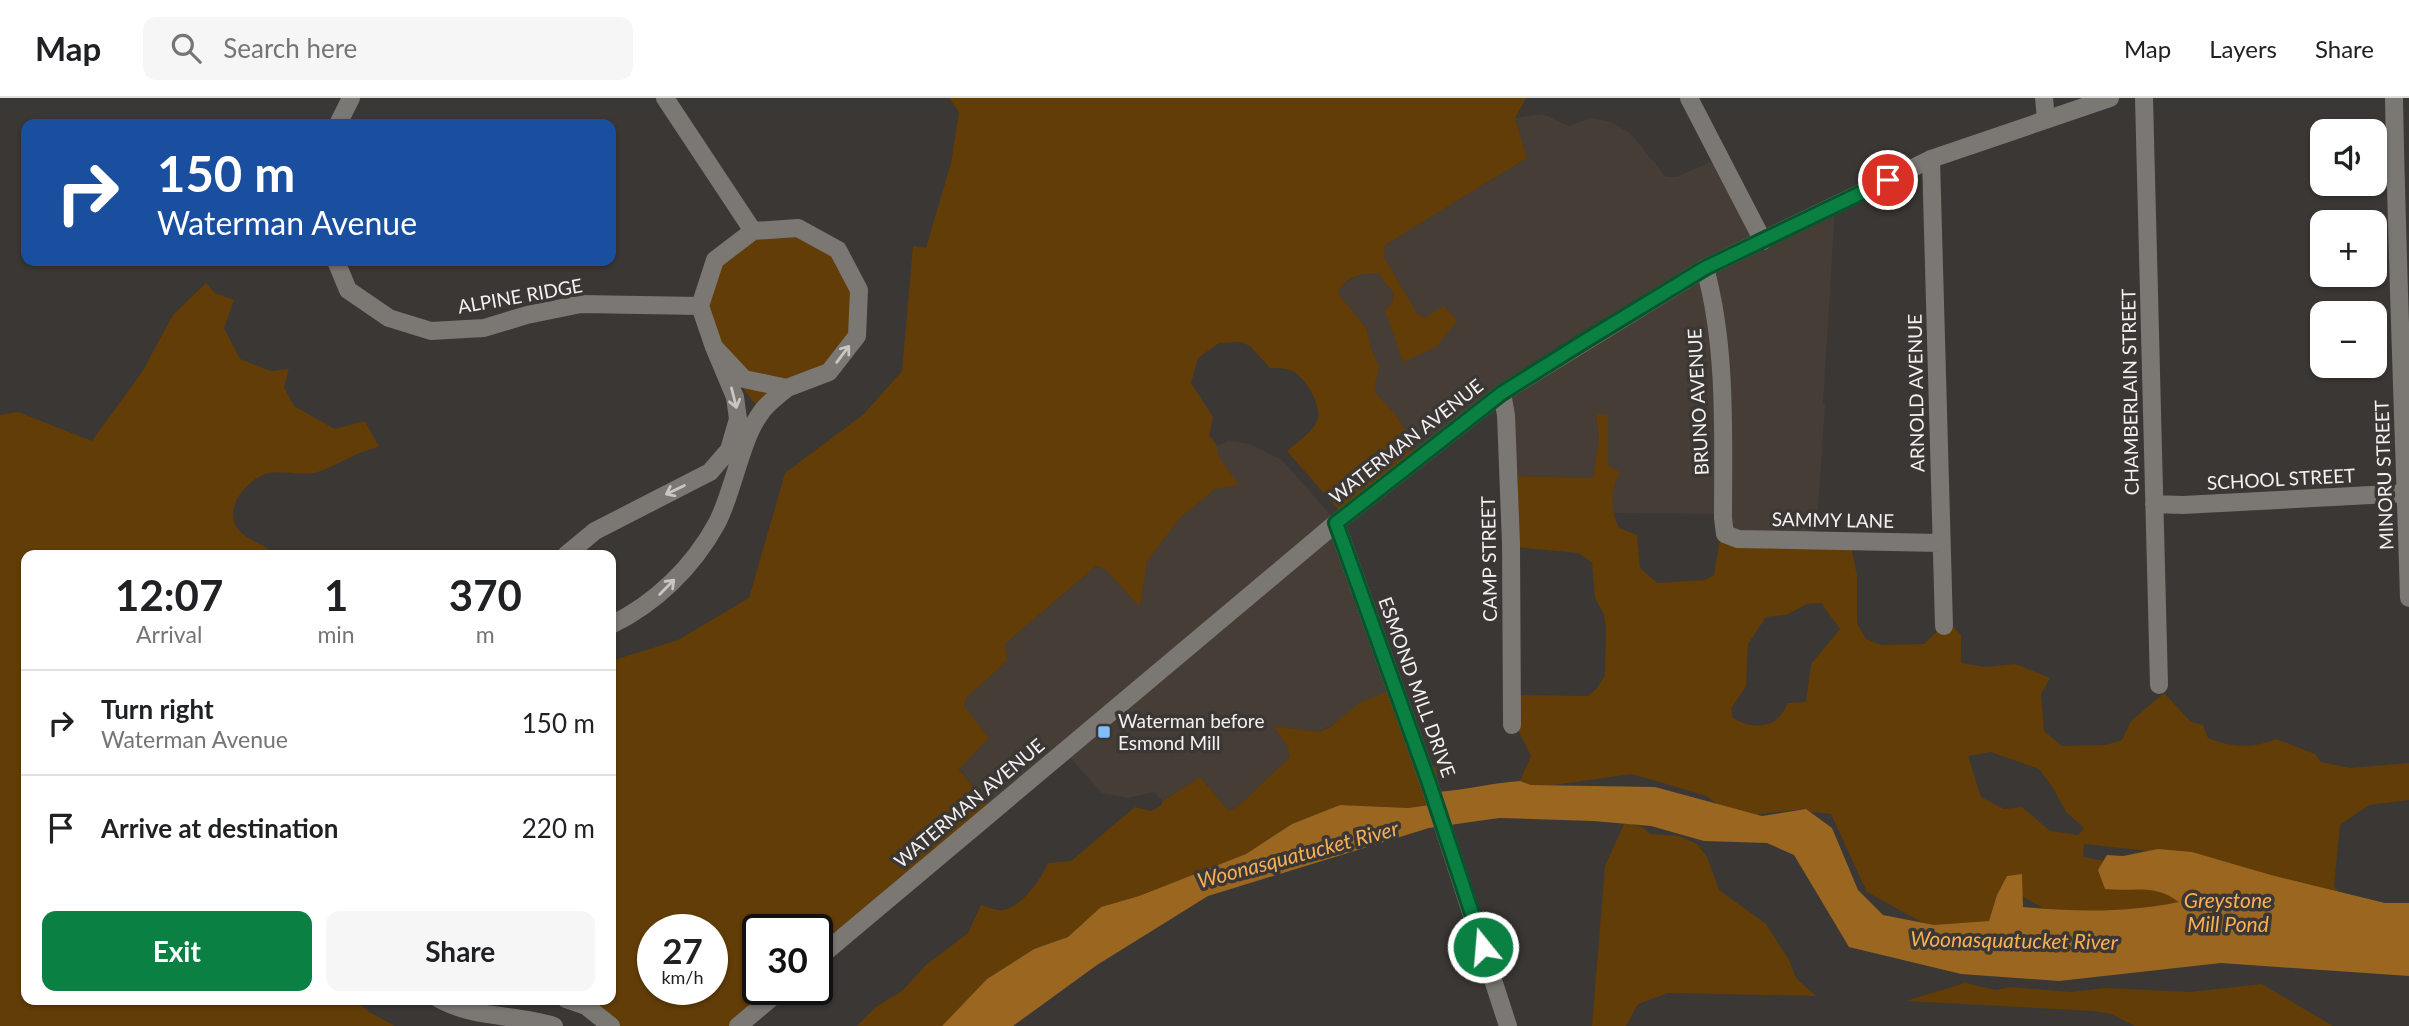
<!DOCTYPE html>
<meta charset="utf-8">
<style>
body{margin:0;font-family:Lato,sans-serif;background:#f6f6f6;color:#202124;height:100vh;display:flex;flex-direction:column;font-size:26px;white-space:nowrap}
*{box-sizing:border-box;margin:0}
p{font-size:23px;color:#757577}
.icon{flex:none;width:38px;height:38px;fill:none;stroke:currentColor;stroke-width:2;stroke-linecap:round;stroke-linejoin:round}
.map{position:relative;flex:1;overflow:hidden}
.sheet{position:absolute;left:21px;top:452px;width:595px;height:455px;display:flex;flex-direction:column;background:#fff;border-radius:14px;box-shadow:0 2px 5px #0004}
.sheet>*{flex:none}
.banner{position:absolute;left:21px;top:21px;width:595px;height:147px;border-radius:14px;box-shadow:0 2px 5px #0004;background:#1a4fa0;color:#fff;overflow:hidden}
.fabs{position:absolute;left:2310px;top:21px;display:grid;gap:14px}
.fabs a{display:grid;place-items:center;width:77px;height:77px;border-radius:14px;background:#fff;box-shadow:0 2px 5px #0004;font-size:35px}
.speed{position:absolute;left:637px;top:816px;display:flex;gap:14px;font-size:35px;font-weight:700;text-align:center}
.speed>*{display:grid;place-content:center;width:91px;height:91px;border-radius:50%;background:#fff;box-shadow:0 2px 5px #0004;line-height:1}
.speed small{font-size:18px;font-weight:400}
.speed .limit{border:4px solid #111;border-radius:10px;background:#fff;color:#111}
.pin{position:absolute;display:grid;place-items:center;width:60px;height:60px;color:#fff;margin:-30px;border:4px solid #fff;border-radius:50%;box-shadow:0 2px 7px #0007}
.me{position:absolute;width:77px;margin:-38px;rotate:343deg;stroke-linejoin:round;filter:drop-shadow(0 0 5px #0008)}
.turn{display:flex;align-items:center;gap:24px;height:147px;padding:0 21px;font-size:32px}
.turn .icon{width:91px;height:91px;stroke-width:2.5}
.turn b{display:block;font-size:49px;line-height:60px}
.eta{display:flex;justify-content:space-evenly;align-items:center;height:119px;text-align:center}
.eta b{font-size:42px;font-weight:700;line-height:49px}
.button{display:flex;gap:14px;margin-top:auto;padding:14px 21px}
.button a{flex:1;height:80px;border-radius:14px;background:#0b8043;color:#fff;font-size:28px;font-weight:700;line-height:80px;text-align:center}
.button a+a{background:#f6f6f6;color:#202124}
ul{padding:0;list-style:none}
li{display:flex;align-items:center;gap:21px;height:105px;padding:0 21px;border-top:2px solid #e0e0e0}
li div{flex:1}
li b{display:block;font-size:26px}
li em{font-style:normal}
header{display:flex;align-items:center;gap:42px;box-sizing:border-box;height:98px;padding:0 35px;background:#fff;border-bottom:2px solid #e0e0e0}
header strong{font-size:33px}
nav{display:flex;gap:38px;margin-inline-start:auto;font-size:24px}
.search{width:490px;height:63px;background:#f6f6f6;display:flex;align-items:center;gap:18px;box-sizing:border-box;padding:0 24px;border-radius:14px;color:#757577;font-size:26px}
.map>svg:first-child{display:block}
.built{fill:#463e36}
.green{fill:#623d07;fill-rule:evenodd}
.water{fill:#9a6620}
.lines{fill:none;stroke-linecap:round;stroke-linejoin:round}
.street{stroke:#7b7773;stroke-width:18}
.secondary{stroke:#7b7773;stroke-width:18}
.oneway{stroke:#c9c6c4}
.route-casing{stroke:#07532c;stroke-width:18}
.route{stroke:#0b8043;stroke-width:12}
.poi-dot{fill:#80bdfa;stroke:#3b3734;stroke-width:2.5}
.labels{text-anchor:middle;stroke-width:7;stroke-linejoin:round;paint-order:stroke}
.street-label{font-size:19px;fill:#f3f1ef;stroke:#3b3734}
.poi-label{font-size:19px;fill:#f3f1ef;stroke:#3b3734;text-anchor:start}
.water-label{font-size:21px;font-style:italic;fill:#f9af54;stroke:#3b3734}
</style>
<header>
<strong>Map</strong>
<div class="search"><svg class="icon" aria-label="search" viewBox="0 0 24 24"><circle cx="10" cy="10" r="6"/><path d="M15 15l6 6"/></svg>Search here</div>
<nav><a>Map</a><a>Layers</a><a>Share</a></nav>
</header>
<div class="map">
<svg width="2409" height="928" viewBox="0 0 2409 928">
<rect width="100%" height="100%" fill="#3b3734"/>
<path class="built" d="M 1543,16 L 1569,28 L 1590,20 L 1608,23 L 1630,35 L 1666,79 L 1677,79 L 1716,61 L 1760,142 L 1835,112 L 1823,305 L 1825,306 L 1816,439 L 1733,436 L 1722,416 L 1612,415 L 1612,388 L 1619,374 L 1608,367 L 1608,317 L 1596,317 L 1599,340 L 1593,380 L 1518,378 L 1511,302 L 1420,355 L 1395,316 L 1374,293 L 1379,268 L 1371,251 L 1367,231 L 1338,195 L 1342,187 L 1362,174 L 1378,175 L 1394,196 L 1392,205 L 1386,212 L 1426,219 L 1418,217 L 1384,159 L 1385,147 L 1527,60 L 1515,20 Z
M 1228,343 L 1250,346 L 1282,362 L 1335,422 L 1398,590 L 1319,634 L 1274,628 L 1289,649 L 1290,659 L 1236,710 L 1228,712 L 1200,679 L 1163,703 L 1154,694 L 1128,700 L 1102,695 L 1065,654 L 991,711 L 959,670 L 989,640 L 964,609 L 966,600 L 1007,563 L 1005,546 L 1096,468 L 1105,471 L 1140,509 L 1147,464 L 1179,421 L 1215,391 L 1217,348 Z"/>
<path class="green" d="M 949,0 L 1526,0 L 1515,20 L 1527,60 L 1385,147 L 1384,159 L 1418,217 L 1426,219 L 1444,208 L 1457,223 L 1436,249 L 1403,264 L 1385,212 L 1392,205 L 1394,196 L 1378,175 C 1361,174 1345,179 1338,195 L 1367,231 L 1371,251 L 1379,268 L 1374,293 L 1395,316 L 1420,355 L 1342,416 L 1287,353 C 1296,345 1316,332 1318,320 C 1320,305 1308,285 1297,276 C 1290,270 1279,270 1270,270 L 1250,248 L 1241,244 L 1219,245 L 1198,260 L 1191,285 L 1213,319 L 1209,337 L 1217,348 L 1217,356 L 1239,387 L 1215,391 L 1179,421 L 1147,464 L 1140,509 L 1105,471 L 1096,468 L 1005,546 L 1007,563 L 966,600 L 964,608 L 989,640 L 959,671 L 991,711 L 817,859 L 817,831 L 758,831 L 758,891 L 780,891 L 735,928 L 614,928 L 584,910 L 546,901 L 611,901 L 611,563 L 678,542 L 749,500 L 785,375 L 864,316 L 902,273 L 913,148 L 926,150 L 951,65 L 959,14 ZM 653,831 L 712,831 L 712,891 L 653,891 Z
M 758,132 L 826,141 L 862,215 L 830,281 L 761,312 C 731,281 712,235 697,195 L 734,138 Z
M 206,185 L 215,195 L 234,202 L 224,230 L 240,261 L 271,273 L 289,271 L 284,289 L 294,308 L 335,331 L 365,323 L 379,349 C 355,354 340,366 318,374 C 304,379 285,372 269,375 C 250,379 224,407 236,428 C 244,443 264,444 274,457 L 26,457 L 26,901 L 355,901 L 369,914 L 395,928 L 0,928 L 0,317 L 18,314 L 92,343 L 142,274 L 173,217 Z
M 1596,316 L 1608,317 L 1608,367 L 1620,374 C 1610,393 1610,411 1619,430 L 1637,437 L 1640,470 L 1657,485 L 1705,482 L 1714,477 L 1720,440 L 1850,445 L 1857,477 L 1857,525 L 1866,541 L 1881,547 L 1924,546 L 1948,523 L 1961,537 L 1961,565 L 1985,569 L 2015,566 L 2050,580 L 2041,596 L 2044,633 L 2062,648 L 2106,647 L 2122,642 L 2131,623 L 2164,595 L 2191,624 L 2203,627 L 2208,640 C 2229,649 2254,651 2276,641 L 2315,656 L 2321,664 L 2351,670 L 2409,665 L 2409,702 L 2369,707 L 2340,727 L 2334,788 L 2345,802 L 2187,757 L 2084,746 L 2083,759 L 2117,765 L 2199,804 L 2155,816 L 2052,815 L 2018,796 L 1987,830 L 1967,833 L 1923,825 L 1867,794 L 1831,716 L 1796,712 L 1733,719 L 1707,698 L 1632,676 L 1553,687 L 1531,687 L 1520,683 L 1531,658 L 1514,624 L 1517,597 L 1588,598 L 1597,590 L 1605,577 L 1606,530 L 1604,517 L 1595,500 L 1592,464 L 1578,455 L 1517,449 L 1518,378 L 1593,380 L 1599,340 ZM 1821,505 L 1840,531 L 1811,566 L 1806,604 L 1788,605 C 1785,610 1782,617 1778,620 C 1766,632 1745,628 1733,620 L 1731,611 L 1746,588 L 1748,546 L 1766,519 L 1786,517 L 1807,506 ZM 1991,654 L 2039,671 L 2053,690 L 2066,714 L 2084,730 L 2078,737 L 2050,733 L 2022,709 L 2004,711 L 1981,699 L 1968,658 Z
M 1398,590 L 1430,669 L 1437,668 L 1438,706 L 1408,710 L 1340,707 L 1292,726 L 1246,756 L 1139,798 L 1101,809 L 1068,839 L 1034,851 L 987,881 L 942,928 L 857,928 L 876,909 L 902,893 L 926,867 L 968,835 L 981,807 C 987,809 997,813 1003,812 C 1022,809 1041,781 1048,765 L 1071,763 L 1135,709 L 1151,713 L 1161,708 L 1163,703 L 1200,679 L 1228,712 L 1236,710 L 1290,659 L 1288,649 L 1273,628 L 1319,634 L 1330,629 L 1361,604 Z
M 1625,724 L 1642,729 L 1650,736 L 1679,738 L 1697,746 L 1707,759 L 1719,792 L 1766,826 L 1789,862 L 1796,880 L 1816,898 L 1668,895 L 1638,906 L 1626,928 L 1592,928 L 1605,768 Z
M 1965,885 L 1996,892 L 2010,889 L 2071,894 L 2106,890 L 2190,894 L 2262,886 L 2333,928 L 2135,928 L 2111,916 L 2093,913 L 1906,903 Z"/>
<path class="water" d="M 1520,683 L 1531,687 L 1655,689 L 1762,718 L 1806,711 L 1832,730 L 1858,792 L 1883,817 L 1934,827 L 1989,823 L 1997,797 L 2007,778 L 2022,776 L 2023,809 C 2079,814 2123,815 2179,804 C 2154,785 2134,794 2105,791 L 2098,772 L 2107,757 L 2123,758 L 2158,751 L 2192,754 L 2271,777 L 2385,805 L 2409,805 L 2409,878 L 2221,865 L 2059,883 L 1961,876 L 1849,849 L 1794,757 L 1767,745 L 1704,743 L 1651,728 L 1593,723 L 1499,720 L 1429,730 L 1208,798 L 1097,867 L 1013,928 L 942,928 L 987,881 L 1034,851 L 1068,839 L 1101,809 L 1139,798 L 1246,756 L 1292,726 L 1340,707 L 1408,710 L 1437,706 L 1437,694 C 1465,692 1492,685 1520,683 Z"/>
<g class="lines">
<path class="street" d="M 665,0 L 753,133
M 1689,0 L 1763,143
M 2044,0 L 2046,21
M 2144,0 L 2159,587
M 2394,0 C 2397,167 2404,333 2409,500
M 338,26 L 351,0
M 1931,61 L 1944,528
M 336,163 L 348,192 L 389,220 L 431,233 L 484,230 L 527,217 L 581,206 L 700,208
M 1705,170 C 1727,250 1723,338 1723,420 L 1725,436 L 1738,441 L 1941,445
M 1502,295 L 1506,317 L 1511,446 L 1512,627
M 2154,406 L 2183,407 L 2409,395
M 1336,425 L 1429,685 L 1508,928
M 566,457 L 595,433 L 710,374 L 729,352 L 738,321 L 735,299 L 714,249 L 700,208 L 715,162 L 753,133 L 798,130 L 838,152 L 859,192 L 857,238 L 829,274 L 787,290 L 744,281 L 714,249
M 611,527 C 656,505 693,469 717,425 C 734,392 740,344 760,316 C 766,306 778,298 787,290
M 439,901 C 475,921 517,916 554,928
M 566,901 L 586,908 L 611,928"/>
<path class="secondary" d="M 817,861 L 1336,425 L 1502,295 L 1705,170 L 1931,61 L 2110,0
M 738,928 L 782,891"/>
</g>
<defs><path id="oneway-shaft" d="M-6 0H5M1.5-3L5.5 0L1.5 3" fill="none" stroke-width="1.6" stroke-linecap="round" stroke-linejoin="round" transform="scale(1.75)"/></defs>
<g class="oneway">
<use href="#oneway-shaft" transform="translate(843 256) rotate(-53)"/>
<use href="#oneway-shaft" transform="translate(734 300) rotate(76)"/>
<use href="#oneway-shaft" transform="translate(675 392) rotate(154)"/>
<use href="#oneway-shaft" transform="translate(667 489) rotate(-45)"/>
</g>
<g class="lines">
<defs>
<path id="route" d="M 1483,849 L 1429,685 L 1336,425 L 1502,295 L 1585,243 L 1705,170 L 1888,82"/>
</defs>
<use href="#route" class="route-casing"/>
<use href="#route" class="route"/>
</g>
<rect class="poi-dot" x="1097" y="627" width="14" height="14" rx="3.5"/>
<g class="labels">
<g class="street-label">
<text transform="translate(520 198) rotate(-10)" y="7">ALPINE RIDGE</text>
<text transform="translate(2130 294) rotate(-91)" y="7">CHAMBERLAIN STREET</text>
<text transform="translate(1916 295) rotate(-91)" y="7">ARNOLD AVENUE</text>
<text transform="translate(1698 304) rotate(-93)" y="7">BRUNO AVENUE</text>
<text transform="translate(1406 343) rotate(-38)" y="7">WATERMAN AVENUE</text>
<text transform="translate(2384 377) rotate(-92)" y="7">MINORU STREET</text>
<text transform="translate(2281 381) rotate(-3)" y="7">SCHOOL STREET</text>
<text transform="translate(1833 422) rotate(1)" y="7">SAMMY LANE</text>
<text transform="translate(1489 461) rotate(-91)" y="7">CAMP STREET</text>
<text transform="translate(1417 589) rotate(70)" y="7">ESMOND MILL DRIVE</text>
<text transform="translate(969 705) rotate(-40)" y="7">WATERMAN AVENUE</text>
</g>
<g class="poi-label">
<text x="1118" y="630">Waterman before<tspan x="1118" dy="22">Esmond Mill</tspan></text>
</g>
<g class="water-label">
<text transform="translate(1298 757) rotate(-15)" y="7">Woonasquatucket River</text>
<text x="2228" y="810">Greystone<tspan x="2228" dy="24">Mill Pond</tspan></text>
<text transform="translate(2014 843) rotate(1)" y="7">Woonasquatucket River</text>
</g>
</g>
</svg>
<div class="fabs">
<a><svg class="icon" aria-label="sound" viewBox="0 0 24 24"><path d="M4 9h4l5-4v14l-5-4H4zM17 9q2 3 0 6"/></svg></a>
<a>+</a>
<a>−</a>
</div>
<div class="speed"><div>27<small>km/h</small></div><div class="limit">30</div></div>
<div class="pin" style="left:1888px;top:82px;background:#d93025"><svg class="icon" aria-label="arrive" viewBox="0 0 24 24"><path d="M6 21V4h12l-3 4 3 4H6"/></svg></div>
<svg class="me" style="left:1483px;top:849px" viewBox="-20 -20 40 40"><circle r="17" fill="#0b8043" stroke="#fff" stroke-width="3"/><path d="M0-11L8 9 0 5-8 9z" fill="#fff"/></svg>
<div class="banner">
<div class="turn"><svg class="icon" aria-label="right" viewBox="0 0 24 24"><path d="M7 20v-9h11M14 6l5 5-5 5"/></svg><div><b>150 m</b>Waterman Avenue</div></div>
</div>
<section class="sheet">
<div class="eta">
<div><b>12:07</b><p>Arrival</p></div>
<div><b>1</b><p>min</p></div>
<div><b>370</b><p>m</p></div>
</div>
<ul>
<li><svg class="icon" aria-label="right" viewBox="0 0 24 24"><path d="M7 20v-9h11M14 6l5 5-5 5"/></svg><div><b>Turn right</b><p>Waterman Avenue</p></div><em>150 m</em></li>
<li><svg class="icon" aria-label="arrive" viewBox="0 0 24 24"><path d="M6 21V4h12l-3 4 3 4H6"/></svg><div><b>Arrive at destination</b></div><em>220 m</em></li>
</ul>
<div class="button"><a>Exit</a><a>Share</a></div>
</section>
</div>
